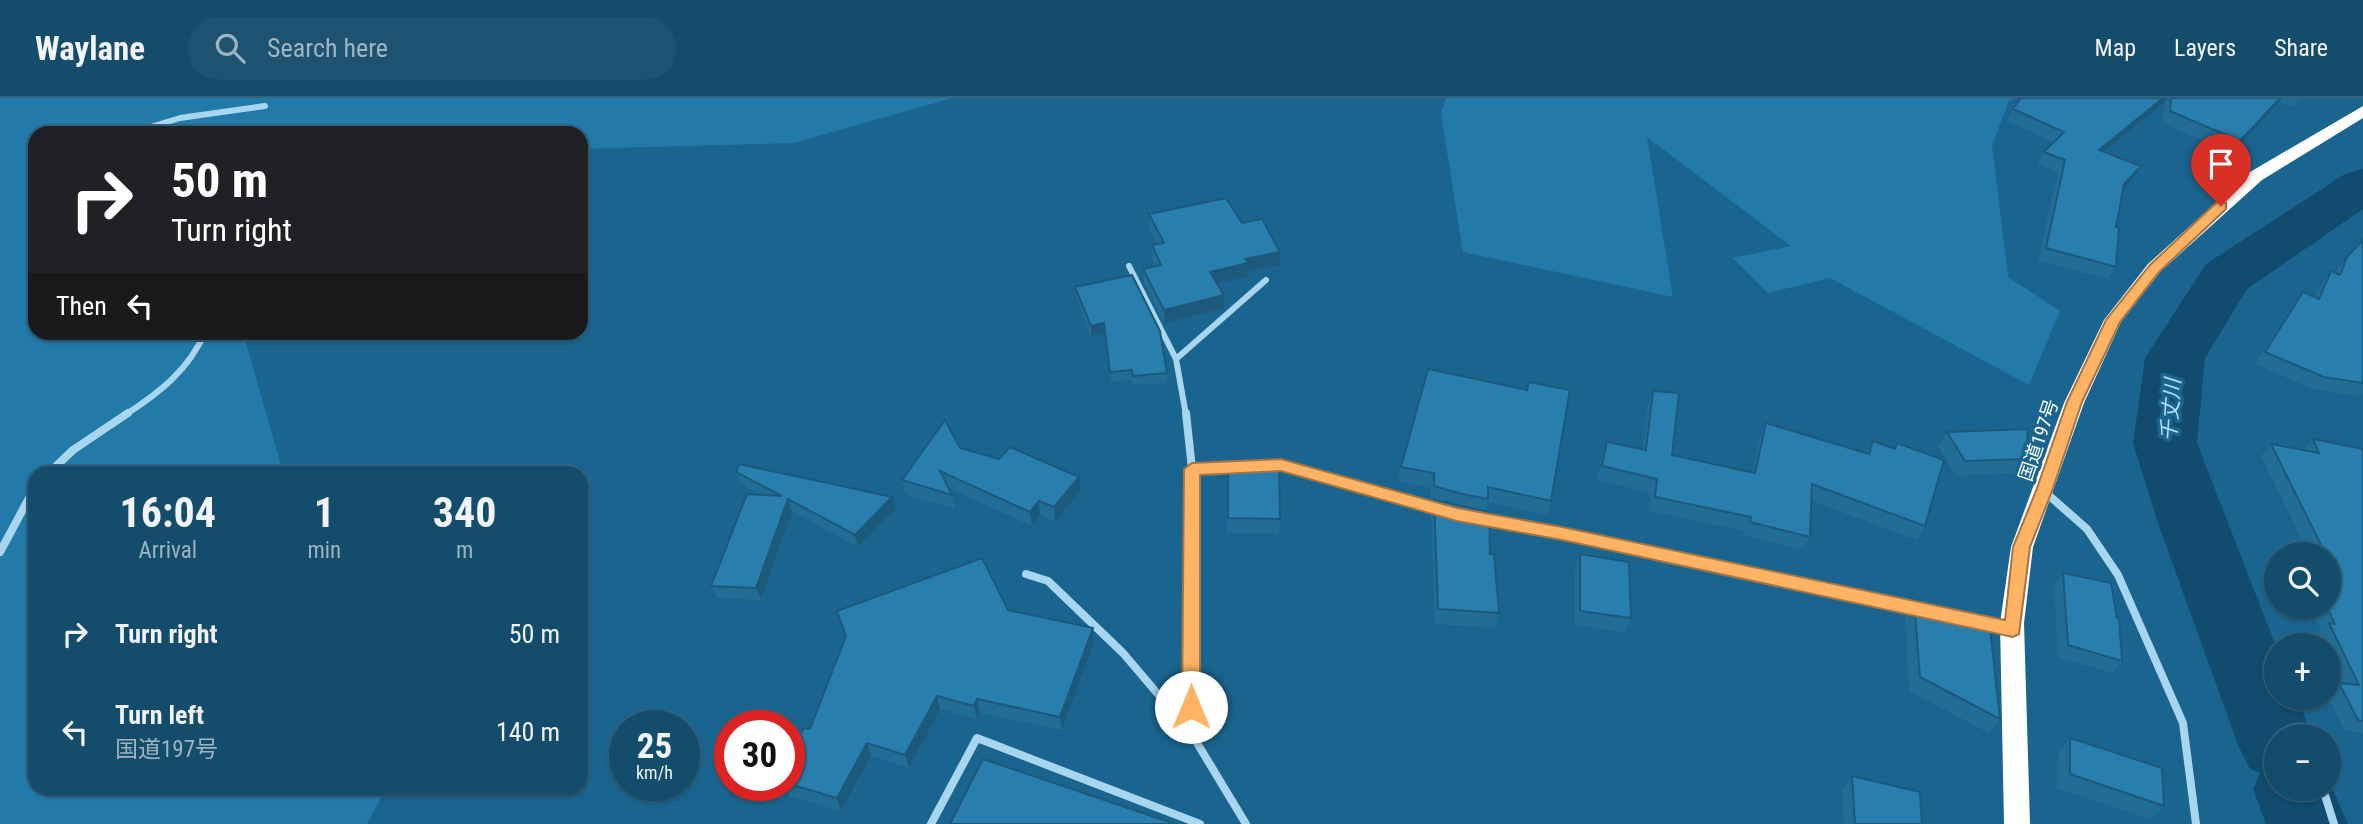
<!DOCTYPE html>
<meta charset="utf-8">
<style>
body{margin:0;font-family:"Roboto Condensed","Noto Sans JP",sans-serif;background:#1d5371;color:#f1f3f6;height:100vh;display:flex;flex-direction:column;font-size:26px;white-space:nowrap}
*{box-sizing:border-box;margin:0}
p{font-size:23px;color:#9db4c1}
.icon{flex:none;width:38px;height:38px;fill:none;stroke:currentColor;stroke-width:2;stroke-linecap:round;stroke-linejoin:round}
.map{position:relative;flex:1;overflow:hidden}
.side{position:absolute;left:28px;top:368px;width:560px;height:329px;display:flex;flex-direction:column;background:#144c6b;border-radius:21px;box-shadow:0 2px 5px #0004,0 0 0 2px #33637e}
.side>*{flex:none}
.guide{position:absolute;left:28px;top:28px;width:560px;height:214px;border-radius:21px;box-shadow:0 2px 5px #0004,0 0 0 2px #33637e;background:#202124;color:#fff;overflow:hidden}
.tools{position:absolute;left:2264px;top:444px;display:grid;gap:14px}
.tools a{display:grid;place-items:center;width:77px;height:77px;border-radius:50%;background:#144c6b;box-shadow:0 2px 5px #0004,0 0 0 2px #33637e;font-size:35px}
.speed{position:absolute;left:609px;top:612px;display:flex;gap:14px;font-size:35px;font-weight:700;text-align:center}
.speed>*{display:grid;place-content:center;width:91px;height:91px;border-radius:50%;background:#144c6b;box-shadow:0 2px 5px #0004,0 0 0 2px #33637e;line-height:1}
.speed small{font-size:18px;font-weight:400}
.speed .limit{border:10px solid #d22;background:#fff;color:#111}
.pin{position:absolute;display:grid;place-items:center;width:60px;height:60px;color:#fff;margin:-72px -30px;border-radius:50% 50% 50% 0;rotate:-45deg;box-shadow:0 0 7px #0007}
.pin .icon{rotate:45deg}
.me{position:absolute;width:77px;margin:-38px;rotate:0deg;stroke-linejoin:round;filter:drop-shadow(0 0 5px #0008)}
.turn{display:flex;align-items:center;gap:24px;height:147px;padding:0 28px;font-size:32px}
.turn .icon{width:91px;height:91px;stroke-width:2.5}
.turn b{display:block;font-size:49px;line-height:60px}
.then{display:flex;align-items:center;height:66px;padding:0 28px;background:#0003;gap:14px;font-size:26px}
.eta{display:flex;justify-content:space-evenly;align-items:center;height:119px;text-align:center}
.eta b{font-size:42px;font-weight:700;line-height:49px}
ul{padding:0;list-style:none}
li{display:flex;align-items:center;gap:21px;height:98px;padding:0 28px}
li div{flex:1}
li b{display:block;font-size:26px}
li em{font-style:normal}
header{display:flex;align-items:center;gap:42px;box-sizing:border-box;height:98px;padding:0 35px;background:#144c6b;border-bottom:2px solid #33637e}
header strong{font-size:33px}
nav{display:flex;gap:38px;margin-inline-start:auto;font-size:24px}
.search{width:490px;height:63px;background:#1d5371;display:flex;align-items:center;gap:18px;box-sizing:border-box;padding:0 24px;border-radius:38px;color:#9db4c1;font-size:26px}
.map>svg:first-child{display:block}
.green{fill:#227aa9}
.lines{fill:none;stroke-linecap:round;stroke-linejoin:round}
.river{fill:#114b6d;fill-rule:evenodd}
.street-far1{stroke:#a8d6ef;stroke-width:6}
.street{stroke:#a8d6ef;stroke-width:8}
.highway{fill:#fff;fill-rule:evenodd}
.wall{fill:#226d96}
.shaded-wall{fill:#1c597a}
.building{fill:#287fae;stroke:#1c597a;stroke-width:2}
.route{fill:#ffb365;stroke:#a67442;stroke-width:2}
.labels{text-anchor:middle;stroke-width:7;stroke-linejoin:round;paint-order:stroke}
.street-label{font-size:19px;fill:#fff;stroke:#1a658f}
.water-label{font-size:21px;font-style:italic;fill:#b4dff6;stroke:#1a658f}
</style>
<header>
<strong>Waylane</strong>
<div class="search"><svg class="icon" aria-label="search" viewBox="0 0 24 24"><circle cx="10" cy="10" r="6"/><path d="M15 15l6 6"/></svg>Search here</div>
<nav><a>Map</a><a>Layers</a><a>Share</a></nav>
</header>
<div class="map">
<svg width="2363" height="726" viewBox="0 0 2363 726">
<rect width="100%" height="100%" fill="#1a658f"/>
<path class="green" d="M 0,0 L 952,0 L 794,45 L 581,51 L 581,35 L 35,35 L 35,234 L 243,235 L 283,374 L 35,374 L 35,690 L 386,690 L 367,726 L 0,726 Z
M 1446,0 L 2016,0 L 2009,3 L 1992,47 L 2008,179 L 2060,213 L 2029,287 L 1830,180 L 1768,195 L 1733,160 L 1791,148 L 1647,39 L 1673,199 L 1463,154 L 1441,16 Z"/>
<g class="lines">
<path class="river" d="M 2363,71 L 2363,111 L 2247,191 L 2205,260 L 2197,345 L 2277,551 L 2277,600 L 2297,600 L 2313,639 L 2277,639 L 2277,691 L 2329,691 L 2329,683 L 2348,726 L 2266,726 L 2253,691 L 2260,675 L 2250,671 L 2238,647 L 2158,425 L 2133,345 L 2145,260 L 2206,166 L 2345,76 Z"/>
<path class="street-far1" d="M 131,35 L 180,20 L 265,8
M 1129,168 L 1176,261
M 125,317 C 159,295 189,272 205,234
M 1186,317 L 1176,261 L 1266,182"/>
<path class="street" d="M 1186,315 L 1192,371 L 1191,635
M 1272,368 L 1281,367 L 1440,412
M 1192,371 L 1236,369
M 50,374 L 73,352 L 128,315
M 2045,394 L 2087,431 L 2118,477 L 2183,625 L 2196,726
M 1482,421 L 1920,511
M 0,454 L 35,389
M 1026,476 L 1048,483 L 1123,555 L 1191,635 L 1246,726
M 1983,525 L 2009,530
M 2323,691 L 2334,726
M 931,726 L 977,640 L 1200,726"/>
<path class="highway" d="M 2363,8 L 2363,20 L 2262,82 L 2160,174 L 2121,224 L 2084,305 L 2033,449 L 2024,525 L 2030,726 L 2004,726 L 2000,525 L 2011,449 L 2064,305 L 2104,222 L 2148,166 L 2250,74 Z"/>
</g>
<path class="wall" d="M 2021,0 L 2299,0 L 2293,8 L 2279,4 L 2232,55 L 2162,25 L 2165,4 L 2104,54 L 2133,80 L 2123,91 L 2116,129 L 2116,169 L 2108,181 L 2038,163 L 2058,74 L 2037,66 L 2044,54 L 2054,44 L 2007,23 Z
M 1149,116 L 1242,125 L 1280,167 L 1248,173 L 1247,179 L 1217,186 L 1224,197 L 1224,210 L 1164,225 L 1144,185 L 1143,171 L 1156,169 L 1152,161 L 1152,147 L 1158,146 L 1149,129 Z
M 2363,142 L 2363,295 L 2360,298 L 2313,291 L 2255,266 L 2294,206 L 2303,194 L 2315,199 L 2322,186 L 2331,173 L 2336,175 L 2338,171 Z
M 1075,189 L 1167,275 L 1167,285 L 1133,287 L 1132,282 L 1111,284 L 1105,235 L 1091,238 L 1076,199 Z
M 1428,271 L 1551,403 L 1547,417 L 1487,404 L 1485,413 L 1499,515 L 1494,530 L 1435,526 L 1431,416 L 1434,404 L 1431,403 L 1431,390 L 1398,383 L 1401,369 Z
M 1653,293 L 1672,357 L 1752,374 L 1760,339 L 1766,325 L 1866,355 L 1873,343 L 1894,350 L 1897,345 L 1925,428 L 1917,442 L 1812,403 L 1810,439 L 1802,452 L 1743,437 L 1744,433 L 1649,413 L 1651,395 L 1597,382 L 1603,357 L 1607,344 L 1643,351 L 1648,307 Z
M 1947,334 L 2026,361 L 2016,375 L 1956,378 L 1938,348 Z
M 2313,341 L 2363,351 L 2363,635 L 2345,633 L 2328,600 L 2329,600 L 2329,593 L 2339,585 L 2340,585 L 2329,562 L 2329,548 L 2323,548 L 2317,536 L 2321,533 L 2310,509 L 2329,509 L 2329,457 L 2309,457 L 2261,358 L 2271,346 L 2303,352 Z
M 960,350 L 1080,394 L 1055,424 L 1040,417 L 1032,428 L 949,390 L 952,397 L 955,411 L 905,396 L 902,382 Z
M 1228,364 L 1280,421 L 1279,436 L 1227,435 Z
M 736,374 L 895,411 L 858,449 L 792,413 L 761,502 L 717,500 L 711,488 L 761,397 L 741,386 Z
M 1580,456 L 1631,520 L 1625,535 L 1575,527 L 1575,471 Z
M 2063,475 L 2122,563 L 2112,575 L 2058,559 L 2054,487 Z
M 1914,504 L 2000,621 L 1989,635 L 1909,593 L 1905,518 Z
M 1008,512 L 1094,544 L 1062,632 L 980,615 L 977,621 L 940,611 L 909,670 L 871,658 L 841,713 L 779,695 L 776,688 L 789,688 L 789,655 L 810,631 L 846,539 L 837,513 Z
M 2070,640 L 2164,708 L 2150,721 L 2057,690 L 2058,653 Z
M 1852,678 L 1922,726 L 1844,726 L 1842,691 Z"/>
<path class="shaded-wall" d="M 2163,0 L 2168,0 L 2165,4 L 2091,64 L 2099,52 Z
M 2280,0 L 2282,0 L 2279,4 L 2232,55 L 2240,43 Z
M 2141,68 L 2133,80 L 2117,98 L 2124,86 Z
M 1280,154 L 1280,167 L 1248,173 L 1247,179 L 1210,187 L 1210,174 L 1245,161 Z
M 1224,197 L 1224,210 L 1164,225 L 1164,212 Z
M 1104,225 L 1105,235 L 1091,238 L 1091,228 Z
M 1079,379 L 1080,394 L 1055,424 L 1054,409 Z
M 892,399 L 895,411 L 858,449 L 855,437 Z
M 788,401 L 792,413 L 761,502 L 756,490 Z
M 1039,403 L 1040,417 L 1032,428 L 1030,414 Z
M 1093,530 L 1094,544 L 1062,632 L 1060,619 Z
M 937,598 L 940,611 L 909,670 L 905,657 Z
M 977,601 L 980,615 L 977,621 L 974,608 Z
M 867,645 L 871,658 L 841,713 L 837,700 Z"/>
<path class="building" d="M 2021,0 L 2163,0 L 2099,52 L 2141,68 L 2124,86 L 2116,129 L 2119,130 L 2116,169 L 2046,150 L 2065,62 L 2044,54 L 2064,34 L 2013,11 Z
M 2171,0 L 2280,0 L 2240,43 L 2170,13 Z
M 1226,100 L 1242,125 L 1262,121 L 1280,154 L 1245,161 L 1248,165 L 1210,174 L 1224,197 L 1164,212 L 1143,171 L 1161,167 L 1152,147 L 1164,145 L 1149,116 Z
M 2363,142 L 2363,285 L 2324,279 L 2265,254 L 2303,194 L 2319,201 L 2331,173 L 2340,177 L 2347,159 Z
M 1132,177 L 1160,233 L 1167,275 L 1133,278 L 1132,272 L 1110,274 L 1104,225 L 1091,228 L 1075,189 Z
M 1428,271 L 1527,292 L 1529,284 L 1570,292 L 1551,403 L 1488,389 L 1488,401 L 1462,396 L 1434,388 L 1434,375 L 1401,369 Z
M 1653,293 L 1679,295 L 1672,357 L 1755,375 L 1766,325 L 1869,356 L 1873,343 L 1895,351 L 1897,345 L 1944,362 L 1925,428 L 1812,386 L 1810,439 L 1750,424 L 1751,419 L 1655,399 L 1657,381 L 1602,368 L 1607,344 L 1646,352 Z
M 945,322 L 960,350 L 999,361 L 1010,349 L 1079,379 L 1054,409 L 1039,403 L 1030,414 L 940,373 L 952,397 L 902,382 Z
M 2028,331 L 2026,361 L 1965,363 L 1947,334 Z
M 2313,341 L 2363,351 L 2363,623 L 2358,622 L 2339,585 L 2359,587 L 2329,525 L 2335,526 L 2327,509 L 2329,509 L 2329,475 L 2336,476 L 2329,462 L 2329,457 L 2326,457 L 2271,346 L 2319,355 Z
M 1228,364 L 1279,364 L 1280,421 L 1228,420 Z
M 739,366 L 892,399 L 855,437 L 788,401 L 756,490 L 711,488 L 747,396 L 782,398 L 736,374 Z
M 1434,402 L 1489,414 L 1490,456 L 1494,456 L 1499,515 L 1438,511 Z
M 1580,456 L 1629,464 L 1631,520 L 1580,513 Z
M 982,460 L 1008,512 L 1093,530 L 1060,619 L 977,601 L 974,608 L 937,598 L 905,657 L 867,645 L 837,700 L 789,686 L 789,655 L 804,630 L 810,631 L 846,538 L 837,513 Z
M 2063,475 L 2111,485 L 2117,520 L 2119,520 L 2122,563 L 2068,547 Z
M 1914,504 L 1989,521 L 2000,621 L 1920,579 Z
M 2070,640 L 2162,670 L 2164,708 L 2070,676 Z
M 983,661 L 1175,726 L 950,726 Z
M 1852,678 L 1920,694 L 1922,726 L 1855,726 Z"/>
<path class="route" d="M 2221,104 L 2226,105 L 2226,111 L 2159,174 L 2120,224 L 2082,304 L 2052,393 L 2030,449 L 2019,536 L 2013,539 L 1562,442 L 1457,423 L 1281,373 L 1200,377 L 1200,609 L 1198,614 L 1191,617 L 1184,614 L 1182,609 L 1184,371 L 1192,365 L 1281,361 L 1457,410 L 1562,429 L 2005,522 L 2013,449 L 2036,393 L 2067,304 L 2106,222 L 2150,167 L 2216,105 Z"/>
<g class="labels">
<g class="street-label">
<text transform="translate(2038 342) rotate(-71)" y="7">国道197号</text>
</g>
<g class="water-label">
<text transform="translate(2171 312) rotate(-86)" y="7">千丈川</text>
</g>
</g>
</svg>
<div class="tools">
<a><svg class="icon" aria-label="search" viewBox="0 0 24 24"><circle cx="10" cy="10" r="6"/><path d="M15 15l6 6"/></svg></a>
<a>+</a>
<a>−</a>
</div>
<div class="speed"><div>25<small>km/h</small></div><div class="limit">30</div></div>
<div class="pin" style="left:2221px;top:108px;background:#d93025"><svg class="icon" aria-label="arrive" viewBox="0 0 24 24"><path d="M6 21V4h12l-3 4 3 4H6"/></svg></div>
<svg class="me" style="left:1191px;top:609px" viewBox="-20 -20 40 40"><circle r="19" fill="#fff"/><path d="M0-13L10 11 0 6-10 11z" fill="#ffb365"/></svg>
<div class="guide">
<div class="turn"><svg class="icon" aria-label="right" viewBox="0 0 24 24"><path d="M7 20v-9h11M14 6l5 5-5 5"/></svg><div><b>50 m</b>Turn right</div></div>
<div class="then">Then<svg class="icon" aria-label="left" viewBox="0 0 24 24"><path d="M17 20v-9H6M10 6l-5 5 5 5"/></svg></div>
</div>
<section class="side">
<div class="eta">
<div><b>16:04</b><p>Arrival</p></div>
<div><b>1</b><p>min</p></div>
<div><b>340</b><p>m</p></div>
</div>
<ul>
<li><svg class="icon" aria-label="right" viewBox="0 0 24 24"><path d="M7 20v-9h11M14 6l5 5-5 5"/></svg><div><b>Turn right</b></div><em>50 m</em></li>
<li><svg class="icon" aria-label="left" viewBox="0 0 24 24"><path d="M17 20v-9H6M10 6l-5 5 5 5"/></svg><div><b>Turn left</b><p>国道197号</p></div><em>140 m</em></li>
</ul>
</section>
</div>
